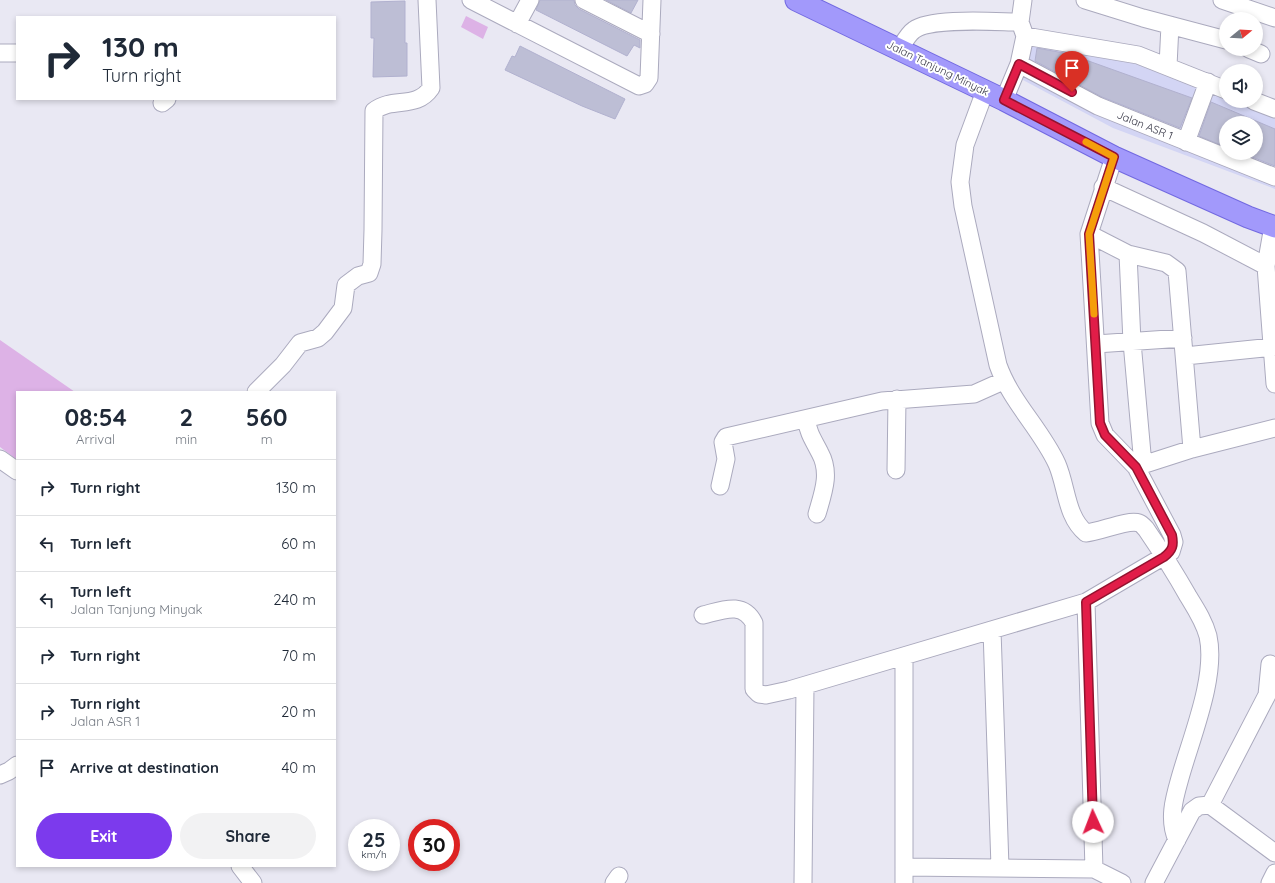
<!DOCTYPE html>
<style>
body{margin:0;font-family:Quicksand,sans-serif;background:#f2f2f3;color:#1f2937;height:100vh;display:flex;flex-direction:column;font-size:15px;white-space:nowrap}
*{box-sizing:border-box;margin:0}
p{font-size:13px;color:#747a83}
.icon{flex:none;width:22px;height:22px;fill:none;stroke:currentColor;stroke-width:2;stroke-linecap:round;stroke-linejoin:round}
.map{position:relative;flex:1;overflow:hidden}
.panel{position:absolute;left:16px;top:391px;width:320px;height:476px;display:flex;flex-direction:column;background:#fff;border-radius:0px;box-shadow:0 2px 6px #0003}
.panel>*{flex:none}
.hud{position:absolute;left:16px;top:16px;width:320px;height:84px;border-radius:0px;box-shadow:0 2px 6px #0003;background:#fff;color:#1f2937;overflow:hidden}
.needle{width:26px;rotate:72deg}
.buttons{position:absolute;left:1219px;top:12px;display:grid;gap:8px}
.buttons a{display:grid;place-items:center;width:44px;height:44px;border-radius:50%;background:#fff;box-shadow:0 2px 6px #0003;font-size:20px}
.speed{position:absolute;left:348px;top:819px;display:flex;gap:8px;font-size:20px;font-weight:700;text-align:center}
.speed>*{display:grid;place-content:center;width:52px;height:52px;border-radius:50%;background:#fff;box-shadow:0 2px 6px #0003;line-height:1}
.speed small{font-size:10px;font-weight:400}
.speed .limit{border:6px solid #d22;background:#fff;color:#111}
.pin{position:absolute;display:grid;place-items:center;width:34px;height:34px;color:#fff;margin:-41px -17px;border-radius:50% 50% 50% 0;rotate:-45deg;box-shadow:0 0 4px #0007}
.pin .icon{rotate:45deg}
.me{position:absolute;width:44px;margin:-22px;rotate:358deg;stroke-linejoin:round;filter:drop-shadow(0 0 3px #0008)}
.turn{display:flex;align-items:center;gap:14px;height:84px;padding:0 20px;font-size:18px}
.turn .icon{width:52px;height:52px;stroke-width:2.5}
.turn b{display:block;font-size:28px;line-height:34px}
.eta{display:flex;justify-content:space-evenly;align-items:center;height:68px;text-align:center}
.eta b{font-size:24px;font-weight:700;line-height:28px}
.cta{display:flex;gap:8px;margin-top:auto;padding:8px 20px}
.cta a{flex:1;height:46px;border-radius:24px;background:#7c3aed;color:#fff;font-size:16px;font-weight:700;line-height:46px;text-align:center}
.cta a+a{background:#f2f2f3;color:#1f2937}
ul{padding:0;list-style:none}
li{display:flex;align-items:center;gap:12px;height:56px;padding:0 20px;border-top:1px solid #e0e1e3}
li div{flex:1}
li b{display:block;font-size:15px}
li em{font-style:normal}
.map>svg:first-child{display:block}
.commercial{fill:#d3d5f4;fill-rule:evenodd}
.green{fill:#ddb2e6}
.building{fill:#bdbed5;stroke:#b1b1cf}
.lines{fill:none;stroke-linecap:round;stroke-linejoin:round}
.minor-casing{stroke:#abaabe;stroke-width:19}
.major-casing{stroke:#7269e0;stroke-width:23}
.minor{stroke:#fff;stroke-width:17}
.major{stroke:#a299fb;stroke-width:21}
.route-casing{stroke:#92132f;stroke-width:10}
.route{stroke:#e11d48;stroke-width:7}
.slow{stroke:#f59e0b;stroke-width:7}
.labels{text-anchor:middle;stroke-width:4;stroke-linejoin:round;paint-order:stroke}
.street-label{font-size:11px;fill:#373746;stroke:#fff}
</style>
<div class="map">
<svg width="1275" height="883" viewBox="0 0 1275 883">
<rect width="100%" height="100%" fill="#e9e8f3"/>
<path class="commercial" d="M 1032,28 L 1139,48 L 1226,83 L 1226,101 L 1275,103 L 1275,189 L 1113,128 L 1023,80 ZM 1226,123 L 1256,123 L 1256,153 L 1226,153 Z"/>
<path class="green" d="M 466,16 L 488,27 L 483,39 L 461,27 Z
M 0,340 L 75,392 L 17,392 L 17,460 L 0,447 Z"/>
<path class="building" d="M 540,0 L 574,0 L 575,5 L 579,9 L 640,40 L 640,48 L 634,45 L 627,56 L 536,10 Z
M 606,0 L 638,0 L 631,13 Z
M 405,1 L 405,43 L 407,43 L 407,76 L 373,77 L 374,38 L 371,38 L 371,2 Z
M 520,46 L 625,99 L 615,119 L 582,106 L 505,70 L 512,56 L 515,57 Z
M 1037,48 L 1069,54 L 1192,98 L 1180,128 L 1102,97 L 1035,61 Z
M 1211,102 L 1275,129 L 1275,166 L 1242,153 L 1256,153 L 1256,123 L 1226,123 L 1226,147 L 1199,136 Z"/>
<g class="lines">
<defs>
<path id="minor" d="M 471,0 L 639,86 L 645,84 L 649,78 L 652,0
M 584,0 L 651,34
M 1085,0 L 1143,18 L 1226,40
M 1222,0 L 1275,18
M 517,24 L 530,0
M 1025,36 L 1138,55 L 1226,90
M 1249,49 L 1261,54
M 899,50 C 903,44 908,34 914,30 C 931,17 998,22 1020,22
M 0,53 L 17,53
M 1019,64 L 1098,106 L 1275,177
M 1168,66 L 1170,25
M 985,91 L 965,145 L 960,182 L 963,206 L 998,365 C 1011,402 1041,429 1057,464 C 1067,487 1066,517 1086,533 C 1100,532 1128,519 1139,523 C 1142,524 1144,527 1146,529 C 1161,551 1175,573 1188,596 C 1196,609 1204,621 1208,636 C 1217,677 1191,738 1180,778 C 1174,799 1168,819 1177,840
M 1004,100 L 1019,64 L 1025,36 L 1020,22 L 1023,0
M 1254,101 L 1275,109
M 162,103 L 167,99
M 1186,142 L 1208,82
M 1103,187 L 1203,233 L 1266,266
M 1273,226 L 1266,266 L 1275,384
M 1089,234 L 1128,254 L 1166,263 L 1177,271 L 1192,449
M 1128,254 L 1132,342 L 1143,465
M 1096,344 L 1183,338
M 1185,356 L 1273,347
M 256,392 L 283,365 L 300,343 L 318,338 L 325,332 L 343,308 L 346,285 L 358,276 L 369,273 L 372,264 L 373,230 L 374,111 C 393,96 416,110 431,88 L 427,0
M 806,419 C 809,435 813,439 820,453 C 831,473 823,493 817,514
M 0,459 L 17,471
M 1136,467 L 1192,449 L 1275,428
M 896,470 L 897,399
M 720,486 L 726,459 L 723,442 L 726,437 L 882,401 L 974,394 L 1003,381
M 1086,602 L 1094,869
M 703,615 C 723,610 743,601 754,623 L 754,689 L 759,694 L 766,695 L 789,690 L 1086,602 L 1171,552 L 1174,542 L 1172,535 L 1136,467 L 1105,435 L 1100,423 L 1089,234 L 1114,157
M 992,630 L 1000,867
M 904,656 L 904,883
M 0,775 L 9,771 L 17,765
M 1210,805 L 1267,695 L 1270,664
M 240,866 L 253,883
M 904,867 L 1094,869 L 1122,883
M 614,883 L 619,876
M 803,883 L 805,686
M 1154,883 L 1192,811 L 1199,806 L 1210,805 L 1275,853
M 1270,883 L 1275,873"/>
<path id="major" d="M 796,0 L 1004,100 L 1114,157 L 1248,217 L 1275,227"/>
</defs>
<use href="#minor" class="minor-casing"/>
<use href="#major" class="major-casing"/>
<use href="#minor" class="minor"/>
<use href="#major" class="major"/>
</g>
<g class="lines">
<defs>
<path id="route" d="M 1072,92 L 1019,64 L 1004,100 L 1114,157 L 1089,234 L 1100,423 L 1105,435 L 1136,467 L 1172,535 C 1174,545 1173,550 1164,557 L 1086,602 L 1093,822"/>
</defs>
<use href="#route" class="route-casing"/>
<use href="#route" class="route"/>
<path class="slow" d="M 1086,142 L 1114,157 L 1089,234 L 1094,314"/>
</g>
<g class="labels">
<g class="street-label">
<text transform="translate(938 68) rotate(26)" y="4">Jalan Tanjung Minyak</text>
<text transform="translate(1145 125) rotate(22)" y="4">Jalan ASR 1</text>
</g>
</g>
</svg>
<div class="buttons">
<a><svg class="needle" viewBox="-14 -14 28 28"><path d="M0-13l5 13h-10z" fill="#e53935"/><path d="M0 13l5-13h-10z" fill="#747a83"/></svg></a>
<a><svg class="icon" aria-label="sound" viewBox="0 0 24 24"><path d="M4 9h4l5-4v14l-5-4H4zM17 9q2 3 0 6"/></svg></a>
<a><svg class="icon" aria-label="layers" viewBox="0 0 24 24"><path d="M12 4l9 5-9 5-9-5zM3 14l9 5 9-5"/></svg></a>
</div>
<div class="speed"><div>25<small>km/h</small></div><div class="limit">30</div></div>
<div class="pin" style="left:1072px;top:92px;background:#d93025"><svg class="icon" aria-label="arrive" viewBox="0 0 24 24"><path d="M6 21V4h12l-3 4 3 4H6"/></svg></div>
<svg class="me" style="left:1093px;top:822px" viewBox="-20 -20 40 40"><circle r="19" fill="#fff"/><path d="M0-13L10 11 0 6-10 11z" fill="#e11d48"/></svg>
<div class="hud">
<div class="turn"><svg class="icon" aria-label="right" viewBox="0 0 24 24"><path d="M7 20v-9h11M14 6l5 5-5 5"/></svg><div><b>130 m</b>Turn right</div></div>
</div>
<section class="panel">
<div class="eta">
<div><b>08:54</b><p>Arrival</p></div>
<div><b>2</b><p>min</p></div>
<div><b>560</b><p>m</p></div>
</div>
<ul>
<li><svg class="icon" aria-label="right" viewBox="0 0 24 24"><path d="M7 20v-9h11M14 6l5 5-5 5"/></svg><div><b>Turn right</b></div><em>130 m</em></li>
<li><svg class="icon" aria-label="left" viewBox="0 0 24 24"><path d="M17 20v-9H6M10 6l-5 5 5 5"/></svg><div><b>Turn left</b></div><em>60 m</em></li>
<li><svg class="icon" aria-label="left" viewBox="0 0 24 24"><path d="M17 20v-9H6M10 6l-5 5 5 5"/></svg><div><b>Turn left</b><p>Jalan Tanjung Minyak</p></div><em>240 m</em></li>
<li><svg class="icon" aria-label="right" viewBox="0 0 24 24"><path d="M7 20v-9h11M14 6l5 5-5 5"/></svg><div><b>Turn right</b></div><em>70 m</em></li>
<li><svg class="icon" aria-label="right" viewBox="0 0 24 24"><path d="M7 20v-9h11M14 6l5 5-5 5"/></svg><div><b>Turn right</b><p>Jalan ASR 1</p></div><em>20 m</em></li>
<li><svg class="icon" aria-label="arrive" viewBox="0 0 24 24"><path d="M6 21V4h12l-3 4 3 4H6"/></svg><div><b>Arrive at destination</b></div><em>40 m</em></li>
</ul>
<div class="cta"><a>Exit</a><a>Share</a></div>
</section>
</div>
